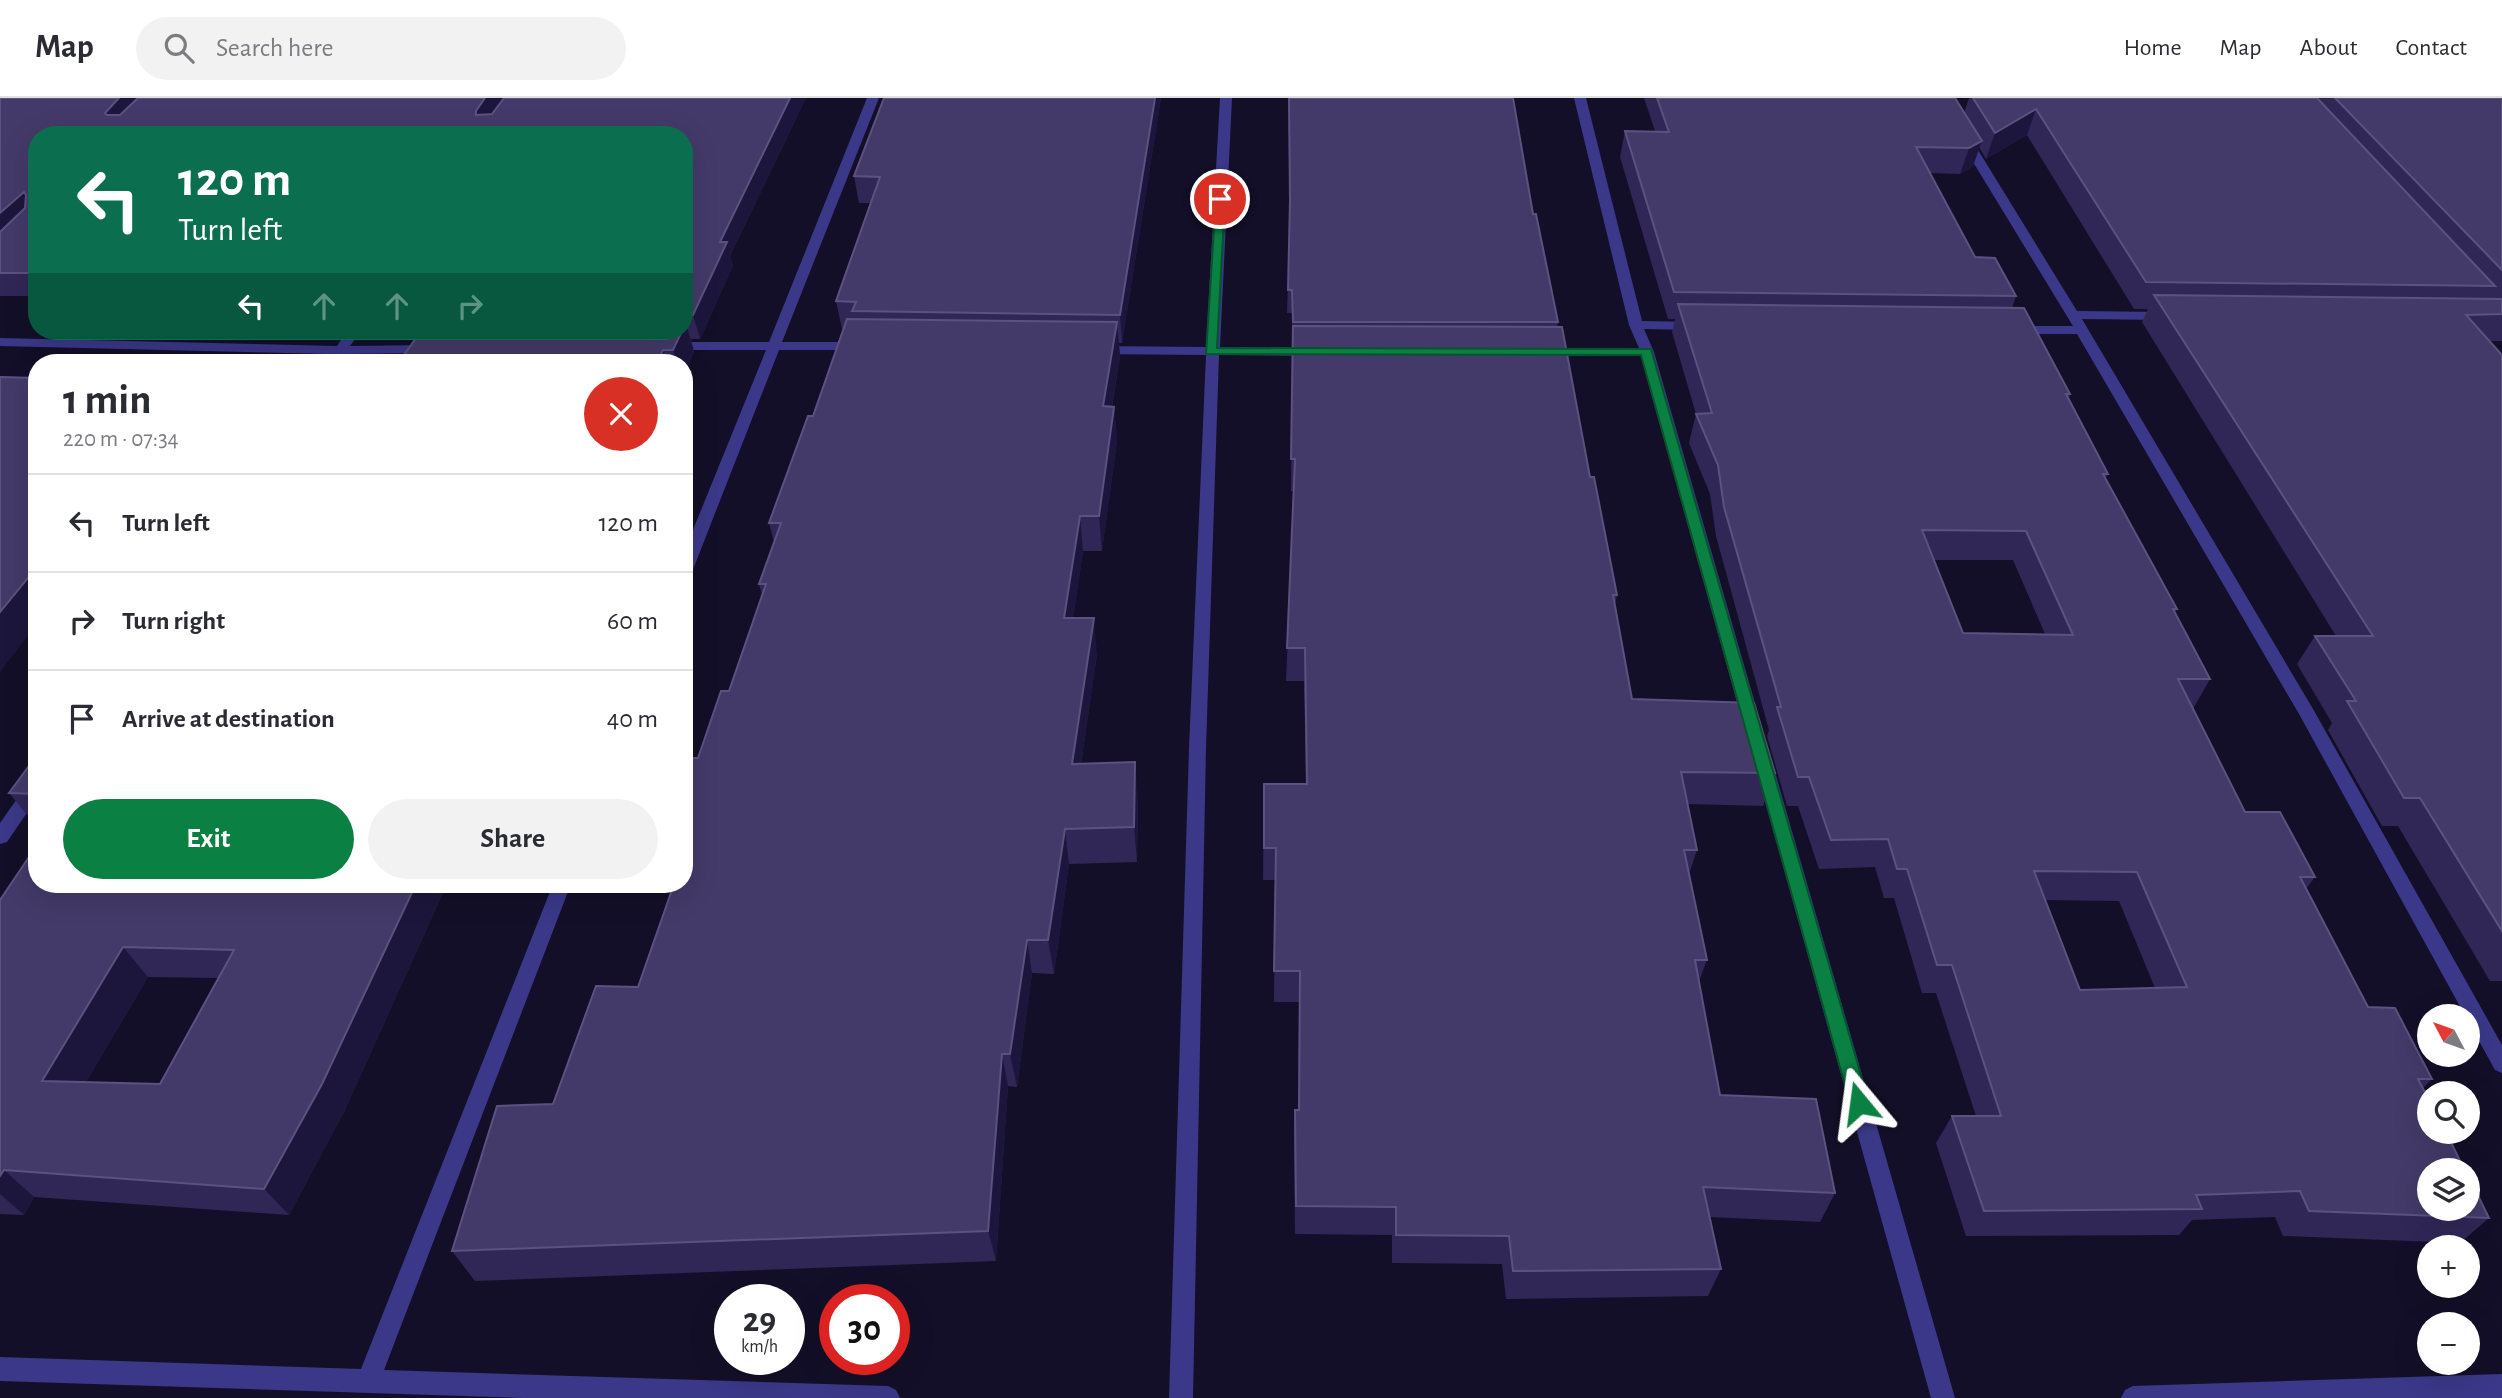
<!DOCTYPE html>
<meta charset="utf-8">
<style>
body{margin:0;font-family:"Alegreya Sans",sans-serif;background:#f2f2f3;color:#2b2b33;height:100vh;display:flex;flex-direction:column;font-size:26px;white-space:nowrap}
*{box-sizing:border-box;margin:0}
p{font-size:23px;color:#7c7c81}
.icon{flex:none;width:38px;height:38px;fill:none;stroke:currentColor;stroke-width:2;stroke-linecap:round;stroke-linejoin:round}
.map{position:relative;flex:1;overflow:hidden}
.drawer{position:absolute;left:28px;top:256px;width:665px;height:539px;display:flex;flex-direction:column;background:#fff;border-radius:28px;box-shadow:0 7px 28px #0002}
.drawer>*{flex:none}
.top-card{position:absolute;left:28px;top:28px;width:665px;height:214px;border-radius:28px;box-shadow:0 7px 28px #0002;background:#0b6e4f;color:#fff;overflow:hidden}
.needle{width:46px;rotate:311deg}
.buttons{position:absolute;left:2417px;top:906px;display:grid;gap:14px}
.buttons a{display:grid;place-items:center;width:63px;height:63px;border-radius:50%;background:#fff;box-shadow:0 7px 28px #0002;font-size:35px}
.speed{position:absolute;left:714px;top:1186px;display:flex;gap:14px;font-size:35px;font-weight:700;text-align:center}
.speed>*{display:grid;place-content:center;width:91px;height:91px;border-radius:50%;background:#fff;box-shadow:0 7px 28px #0002;line-height:1}
.speed small{font-size:18px;font-weight:400}
.speed .limit{border:10px solid #d22;background:#fff;color:#111}
.pin{position:absolute;display:grid;place-items:center;width:60px;height:60px;color:#fff;margin:-30px;border:4px solid #fff;border-radius:50%;box-shadow:0 2px 7px #0007}
.me{position:absolute;width:77px;margin:-38px;rotate:344deg;stroke-linejoin:round;filter:drop-shadow(0 0 5px #0008)}
.turn{display:flex;align-items:center;gap:24px;height:147px;padding:0 35px;font-size:32px}
.turn .icon{width:91px;height:91px;stroke-width:2.5}
.turn b{display:block;font-size:49px;line-height:60px}
.lanes{display:flex;align-items:center;height:66px;padding:0 35px;background:#0003;justify-content:center;gap:35px;direction:ltr}
.lanes .off{opacity:.35}
.round{display:grid;place-items:center;flex:none;width:74px;height:74px;border-radius:37px;background:#f2f2f3}
.headline{display:flex;align-items:center;justify-content:space-between;height:119px;padding:0 35px}
h1{font-size:42px;font-weight:700;line-height:52px}
.primary-button{display:flex;gap:14px;margin-top:auto;padding:14px 35px}
.primary-button a{flex:1;height:80px;border-radius:42px;background:#0b8043;color:#fff;font-size:28px;font-weight:700;line-height:80px;text-align:center}
.primary-button a+a{background:#f2f2f3;color:#2b2b33}
ul{padding:0;list-style:none}
li{display:flex;align-items:center;gap:21px;height:98px;padding:0 35px;border-top:2px solid #e1e1e2}
li div{flex:1}
li b{display:block;font-size:26px}
li em{font-style:normal}
header{display:flex;align-items:center;gap:42px;box-sizing:border-box;height:98px;padding:0 35px;background:#fff;border-bottom:2px solid #e1e1e2}
header strong{font-size:33px}
nav{display:flex;gap:38px;margin-inline-start:auto;font-size:24px}
.search{width:490px;height:63px;background:#f2f2f3;display:flex;align-items:center;gap:18px;box-sizing:border-box;padding:0 24px;border-radius:38px;color:#7c7c81;font-size:26px}
.map>svg:first-child{display:block}
.lines{fill:none;stroke-linecap:round;stroke-linejoin:round}
.minor{fill:#3b3889;fill-rule:evenodd}
.wall{fill:#312757;fill-rule:evenodd}
.shaded-wall{fill:#1d163c}
.building{fill:#433a69;stroke:#5b5280;stroke-width:2;fill-rule:evenodd}
.route{fill:#0b8043;stroke:#07532c;stroke-width:2}
</style>
<header>
<strong>Map</strong>
<div class="search"><svg class="icon" aria-label="search" viewBox="0 0 24 24"><circle cx="10" cy="10" r="6"/><path d="M15 15l6 6"/></svg>Search here</div>
<nav><a>Home</a><a>Map</a><a>About</a><a>Contact</a></nav>
</header>
<div class="map">
<svg width="2502" height="1300" viewBox="0 0 2502 1300">
<rect width="100%" height="100%" fill="#130f28"/>
<g class="lines">
<path class="minor" d="M 867,0 L 879,0 L 782,244 L 861,244 L 868,248 L 861,252 L 779,252 L 692,474 L 684,479 L 684,454 L 766,252 L 668,252 L 661,248 L 668,244 L 769,244 Z
M 1220,0 L 1232,0 L 1220,249 L 1316,250 L 1323,254 L 1316,258 L 1219,257 L 1206,650 L 1193,1300 L 1169,1300 L 1189,650 L 1206,257 L 1095,256 L 1088,252 L 1095,248 L 1206,249 Z
M 1574,0 L 1586,0 L 1642,223 L 1696,224 L 1703,228 L 1696,232 L 1644,231 L 1654,254 L 1761,626 L 1752,632 L 1743,626 L 1641,258 L 1543,258 L 1536,254 L 1543,250 L 1639,250 L 1629,227 Z
M 1934,0 L 1946,0 L 2077,213 L 2167,214 L 2174,218 L 2167,222 L 2082,221 L 2313,611 L 2502,947 L 2502,975 L 2495,972 L 2299,616 L 2077,236 L 2014,236 L 2007,232 L 2014,228 L 2073,228 Z
M 347,233 L 361,233 L 350,248 L 430,247 L 437,251 L 430,255 L 344,256 L 339,264 L 325,264 L 331,256 L 0,248 L 0,240 L 337,248 Z
M 1764,660 L 1770,662 L 1773,667 L 1955,1300 L 1931,1300 L 1755,667 L 1758,662 Z
M 37,679 L 37,700 L 7,744 L 0,746 L 0,725 L 31,681 Z
M 553,786 L 571,786 L 384,1272 L 888,1288 L 896,1292 L 900,1300 L 524,1300 L 0,1283 L 0,1259 L 361,1271 Z
M 2502,1276 L 2502,1300 L 2121,1300 L 2125,1292 L 2133,1288 Z"/>
</g>
<path class="wall" d="M 0,0 L 137,1 L 138,0 L 806,0 L 730,158 L 733,168 L 700,241 L 691,241 L 694,254 L 684,277 L 684,264 L 399,264 L 684,233 L 684,37 L 37,37 L 37,198 L 0,198 Z
M 884,0 L 1161,0 L 1122,245 L 1119,245 L 1120,258 L 1112,309 L 1114,309 L 1117,343 L 1102,453 L 1083,453 L 1073,520 L 1097,556 L 1081,666 L 1138,699 L 1137,764 L 1069,766 L 1054,876 L 1032,875 L 1017,989 L 1008,988 L 996,1163 L 475,1183 L 452,1153 L 553,1006 L 638,889 L 684,786 L 684,666 L 689,666 L 698,660 L 729,593 L 762,497 L 759,486 L 774,444 L 769,425 L 813,318 L 843,231 L 842,231 L 836,203 L 871,105 L 859,105 L 854,78 Z
M 1288,0 L 1513,0 L 1533,116 L 1558,224 L 1557,229 L 1617,497 L 1615,507 L 1632,601 L 1775,675 L 1763,708 L 1687,706 L 1697,752 L 1689,776 L 1707,862 L 1699,883 L 1720,997 L 1835,1095 L 1820,1124 L 1710,1119 L 1721,1171 L 1708,1198 L 1506,1201 L 1502,1166 L 1392,1165 L 1392,1137 L 1295,1136 L 1294,1041 L 1295,1012 L 1298,1012 L 1299,904 L 1274,904 L 1275,782 L 1263,782 L 1264,686 L 1306,686 L 1304,583 L 1286,583 L 1294,393 L 1291,393 L 1292,215 L 1287,215 L 1290,120 Z
M 1644,0 L 1955,0 L 1964,15 L 1969,0 L 2502,0 L 2502,243 L 2490,243 L 2502,257 L 2502,883 L 2490,883 L 2398,728 L 2382,728 L 2328,632 L 2332,625 L 2297,566 L 2315,538 L 2336,538 L 2142,224 L 2148,211 L 2134,211 L 2027,37 L 1986,61 L 1979,49 L 1973,68 L 1960,76 L 1930,75 L 1975,159 L 2016,198 L 2012,210 L 2070,296 L 2069,300 L 2108,376 L 2105,381 L 2177,511 L 2175,515 L 2210,581 L 2193,611 L 2245,714 L 2315,779 L 2306,791 L 2368,909 L 2432,981 L 2423,990 L 2489,1120 L 2460,1145 L 2283,1138 L 2275,1119 L 2192,1122 L 2179,1137 L 1966,1138 L 1936,1045 L 1952,1018 L 1976,1018 L 1936,895 L 1922,895 L 1894,800 L 1884,800 L 1875,769 L 1819,771 L 1798,708 L 1787,708 L 1767,638 L 1769,632 L 1716,438 L 1710,396 L 1689,345 L 1696,316 L 1672,234 L 1675,221 L 1668,221 L 1620,59 L 1625,33 L 1655,33 ZM 1934,462 L 2013,462 L 2045,536 L 1963,535 ZM 2045,802 L 2119,803 L 2155,890 L 2080,892 Z
M 37,657 L 37,725 L 34,725 L 9,695 Z
M 37,786 L 447,786 L 344,1014 L 289,1117 L 34,1099 L 24,1117 L 0,1116 L 0,802 ZM 148,879 L 218,880 L 160,986 L 86,984 Z"/>
<path class="shaded-wall" d="M 119,0 L 137,0 L 142,10 L 116,37 L 105,15 Z
M 485,0 L 509,0 L 484,35 L 476,13 Z
M 790,0 L 806,0 L 730,158 L 733,168 L 700,241 L 693,217 L 720,144 Z
M 1155,0 L 1161,0 L 1122,245 L 1120,217 Z
M 2036,11 L 2027,37 L 1986,61 L 1995,35 Z
M 1982,43 L 1973,68 L 1960,76 L 1969,50 Z
M 24,94 L 37,117 L 0,150 L 0,115 Z
M 1117,224 L 1120,258 L 1106,343 L 1103,308 Z
M 686,225 L 694,254 L 684,277 L 684,264 L 677,264 L 673,252 L 682,233 L 684,233 Z
M 663,252 L 667,264 L 658,264 Z
M 1114,309 L 1117,343 L 1102,453 L 1099,418 Z
M 1080,418 L 1083,453 L 1068,555 L 1064,520 Z
M 37,469 L 37,526 L 0,574 L 0,514 Z
M 1094,520 L 1097,556 L 1076,701 L 1072,666 Z
M 1135,664 L 1138,699 L 1137,764 L 1134,729 Z
M 1065,731 L 1069,766 L 1054,876 L 1048,842 Z
M 416,786 L 447,786 L 344,1014 L 289,1117 L 264,1091 Z
M 1027,842 L 1032,875 L 1017,989 L 1010,956 Z
M 123,849 L 148,879 L 70,1011 L 42,983 Z
M 1002,956 L 1008,988 L 996,1163 L 988,1133 Z
M 4,1072 L 34,1099 L 24,1117 L 0,1096 L 0,1078 Z"/>
<path class="building" d="M 0,0 L 119,0 L 105,15 L 107,17 L 120,17 L 138,0 L 485,0 L 476,13 L 476,17 L 492,16 L 504,0 L 790,0 L 720,144 L 727,144 L 693,217 L 684,218 L 684,37 L 37,37 L 37,175 L 0,175 L 0,134 L 25,110 L 26,97 L 24,94 L 0,115 Z
M 884,0 L 1155,0 L 1120,217 L 852,213 L 856,204 L 836,203 L 880,79 L 854,78 Z
M 1289,0 L 1513,0 L 1533,116 L 1536,116 L 1558,224 L 1293,224 L 1292,192 L 1288,192 L 1290,102 Z
M 1657,0 L 1955,0 L 1982,43 L 1969,50 L 1916,49 L 1975,159 L 1995,160 L 2016,198 L 1674,194 L 1625,33 L 1669,34 Z
M 1973,0 L 2317,0 L 2495,188 L 2146,184 L 2036,11 L 1995,35 Z
M 2335,0 L 2502,0 L 2502,172 Z
M 2154,197 L 2502,201 L 2502,216 L 2466,217 L 2502,257 L 2502,833 L 2420,700 L 2404,700 L 2347,603 L 2356,603 L 2315,538 L 2373,538 Z
M 1678,206 L 2024,210 L 2070,296 L 2066,296 L 2108,376 L 2103,376 L 2177,511 L 2173,511 L 2210,581 L 2178,581 L 2245,714 L 2280,714 L 2315,779 L 2300,779 L 2368,909 L 2395,910 L 2432,981 L 2418,981 L 2429,1002 L 2429,1034 L 2446,1034 L 2465,1073 L 2429,1073 L 2429,1111 L 2468,1111 L 2468,1077 L 2489,1120 L 2309,1113 L 2300,1093 L 2196,1097 L 2202,1111 L 1984,1113 L 1952,1018 L 2001,1018 L 1952,867 L 1937,867 L 1907,771 L 1897,771 L 1888,741 L 1831,742 L 1809,679 L 1798,679 L 1777,609 L 1781,609 L 1724,409 L 1718,367 L 1696,316 L 1712,315 ZM 1922,432 L 2026,433 L 2073,537 L 1963,535 ZM 2034,773 L 2137,774 L 2187,889 L 2080,892 Z
M 847,221 L 1117,224 L 1103,308 L 1114,309 L 1099,418 L 1080,418 L 1064,520 L 1094,520 L 1072,666 L 1135,664 L 1134,729 L 1065,731 L 1048,842 L 1027,842 L 1010,956 L 1002,956 L 988,1133 L 452,1153 L 497,1008 L 553,1006 L 596,888 L 638,889 L 674,786 L 684,786 L 684,755 L 688,743 L 684,743 L 684,666 L 689,666 L 691,660 L 698,660 L 721,593 L 729,593 L 766,486 L 759,486 L 781,425 L 769,425 L 808,318 L 813,318 Z
M 1293,228 L 1562,229 L 1590,379 L 1594,379 L 1617,497 L 1613,497 L 1632,601 L 1754,605 L 1775,675 L 1681,674 L 1697,752 L 1684,752 L 1707,862 L 1695,862 L 1720,997 L 1816,1001 L 1835,1095 L 1703,1089 L 1721,1171 L 1513,1173 L 1509,1138 L 1396,1137 L 1396,1109 L 1296,1108 L 1295,1012 L 1299,1012 L 1300,873 L 1274,873 L 1276,750 L 1264,750 L 1264,686 L 1307,686 L 1305,550 L 1287,550 L 1295,361 L 1291,361 Z
M 421,233 L 682,233 L 673,252 L 663,252 L 658,264 L 399,264 Z
M 0,279 L 37,280 L 37,469 L 0,514 Z
M 37,657 L 37,696 L 9,695 Z
M 37,747 L 37,786 L 416,786 L 322,986 L 264,1091 L 4,1072 L 0,1078 L 0,802 ZM 123,849 L 234,852 L 160,986 L 42,983 Z"/>
<path class="route" d="M 1216,99 L 1225,101 L 1217,250 L 1651,251 L 1869,1005 L 1866,1011 L 1859,1013 L 1853,1011 L 1850,1005 L 1641,257 L 1206,256 Z"/>
</svg>
<div class="buttons">
<a><svg class="needle" viewBox="-14 -14 28 28"><path d="M0-13l5 13h-10z" fill="#e53935"/><path d="M0 13l5-13h-10z" fill="#7c7c81"/></svg></a>
<a><svg class="icon" aria-label="search" viewBox="0 0 24 24"><circle cx="10" cy="10" r="6"/><path d="M15 15l6 6"/></svg></a>
<a><svg class="icon" aria-label="layers" viewBox="0 0 24 24"><path d="M12 4l9 5-9 5-9-5zM3 14l9 5 9-5"/></svg></a>
<a>+</a>
<a>−</a>
</div>
<div class="speed"><div>29<small>km/h</small></div><div class="limit">30</div></div>
<div class="pin" style="left:1220px;top:101px;background:#d93025"><svg class="icon" aria-label="arrive" viewBox="0 0 24 24"><path d="M6 21V4h12l-3 4 3 4H6"/></svg></div>
<svg class="me" style="left:1859px;top:1005px" viewBox="-20 -20 40 40"><path d="M0-17L14 15 0 8-14 15z" fill="#0b8043" stroke="#fff" stroke-width="4"/></svg>
<div class="top-card">
<div class="turn"><svg class="icon" aria-label="left" viewBox="0 0 24 24"><path d="M17 20v-9H6M10 6l-5 5 5 5"/></svg><div><b>120 m</b>Turn left</div></div>
<div class="lanes"><svg class="icon" aria-label="left" viewBox="0 0 24 24"><path d="M17 20v-9H6M10 6l-5 5 5 5"/></svg><svg class="icon off" aria-label="ahead" viewBox="0 0 24 24"><path d="M12 20V5M6 11l6-6 6 6"/></svg><svg class="icon off" aria-label="ahead" viewBox="0 0 24 24"><path d="M12 20V5M6 11l6-6 6 6"/></svg><svg class="icon off" aria-label="right" viewBox="0 0 24 24"><path d="M7 20v-9h11M14 6l5 5-5 5"/></svg></div>
</div>
<section class="drawer">
<div class="headline"><div><h1>1 min</h1><p>220 m · 07:34</p></div><a class="round" style="background:#d93025;color:#fff"><svg class="icon" aria-label="close" viewBox="0 0 24 24"><path d="M6 6l12 12M18 6L6 18"/></svg></a></div>
<ul>
<li><svg class="icon" aria-label="left" viewBox="0 0 24 24"><path d="M17 20v-9H6M10 6l-5 5 5 5"/></svg><div><b>Turn left</b></div><em>120 m</em></li>
<li><svg class="icon" aria-label="right" viewBox="0 0 24 24"><path d="M7 20v-9h11M14 6l5 5-5 5"/></svg><div><b>Turn right</b></div><em>60 m</em></li>
<li><svg class="icon" aria-label="arrive" viewBox="0 0 24 24"><path d="M6 21V4h12l-3 4 3 4H6"/></svg><div><b>Arrive at destination</b></div><em>40 m</em></li>
</ul>
<div class="primary-button"><a>Exit</a><a>Share</a></div>
</section>
</div>
